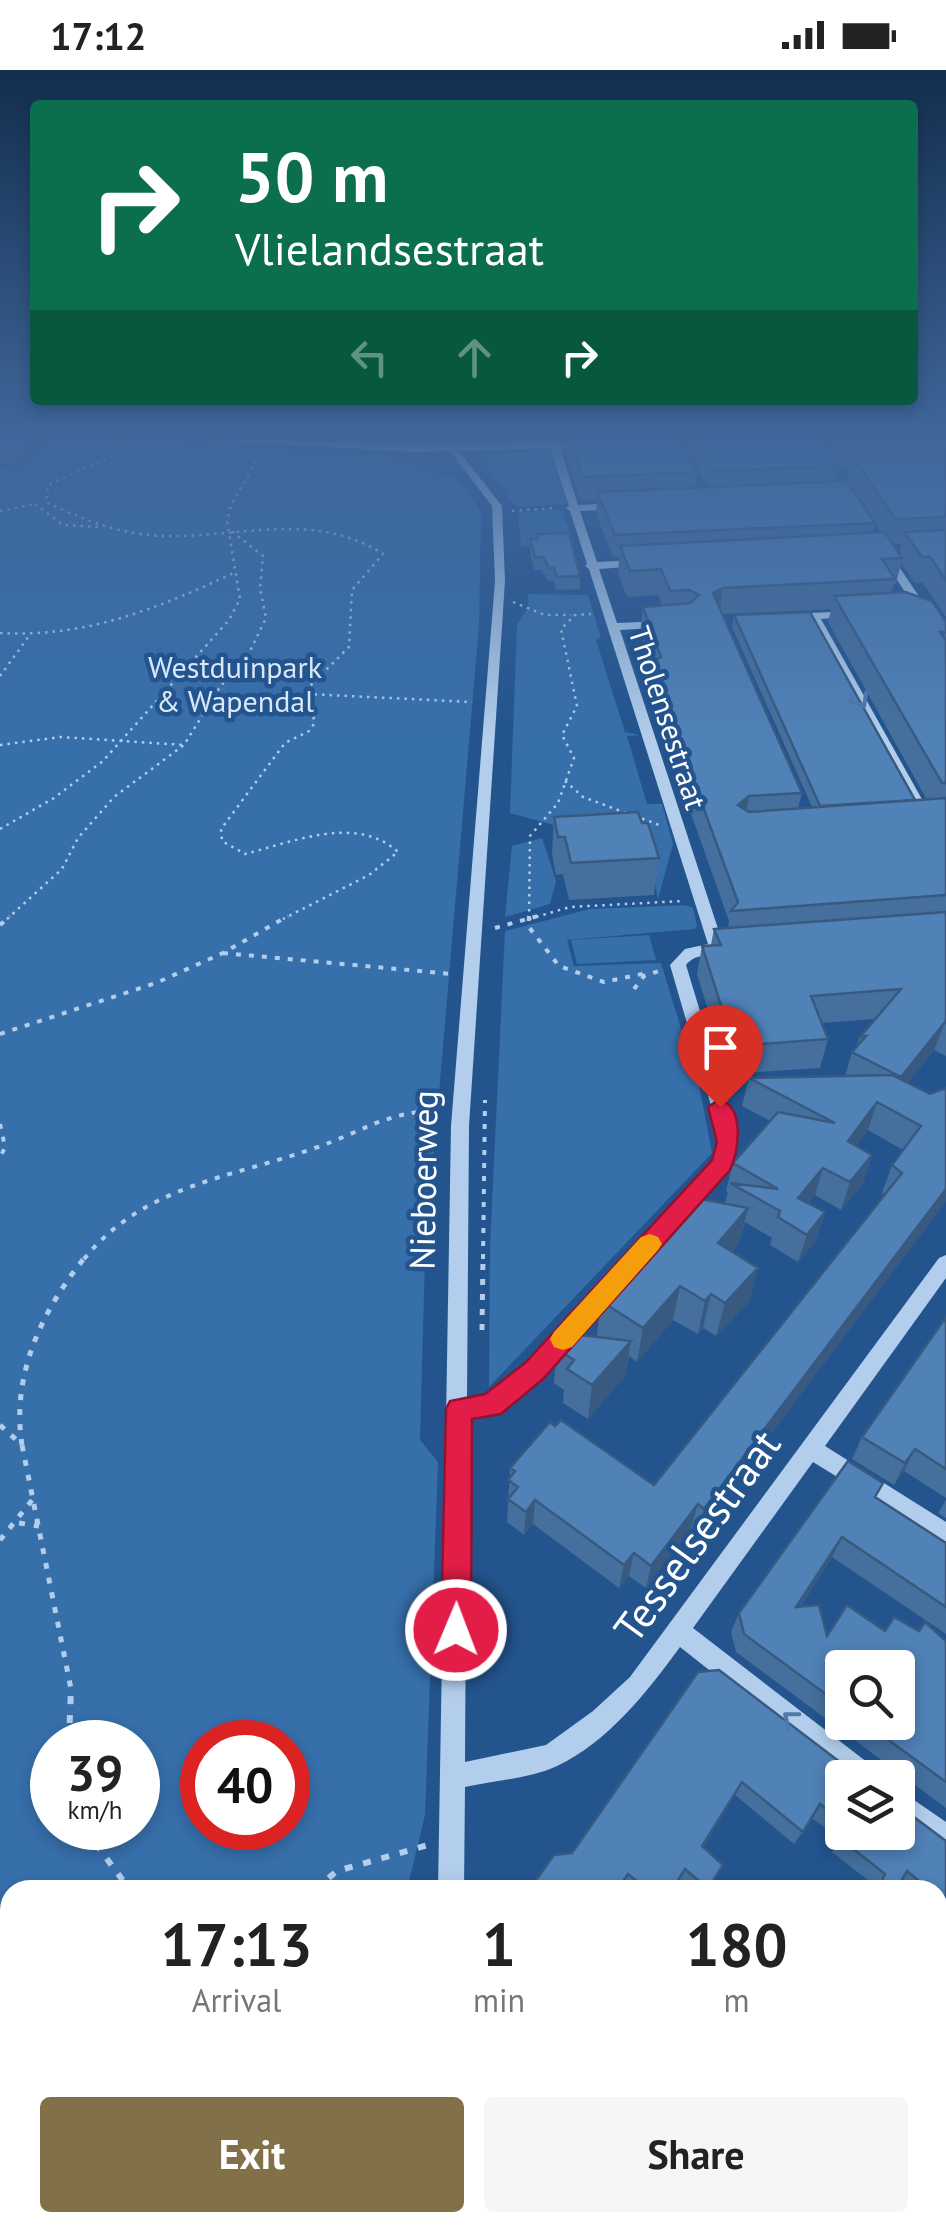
<!DOCTYPE html>
<style>
body{margin:0;font-family:"PT Sans",sans-serif;background:#f6f6f6;color:#222;height:100vh;display:flex;flex-direction:column;font-size:38px;white-space:nowrap}
*{box-sizing:border-box;margin:0}
p{font-size:32px;color:#767676}
.icon{flex:none;width:55px;height:55px;fill:none;stroke:currentColor;stroke-width:2;stroke-linecap:round;stroke-linejoin:round}
.map{position:relative;flex:1;overflow:hidden}
.panel{position:absolute;left:0px;top:1810px;width:948px;height:352px;display:flex;flex-direction:column;background:#fff;border-radius:30px 30px 0 0;box-shadow:0 5px 15px #0003}
.panel>*{flex:none}
.hud{position:absolute;left:30px;top:30px;width:888px;height:305px;border-radius:10px;box-shadow:0 5px 15px #0003;background:#0b6e4f;color:#fff;overflow:hidden}
.tools{position:absolute;left:825px;top:1580px;display:grid;gap:20px}
.tools a{display:grid;place-items:center;width:90px;height:90px;border-radius:10px;background:#fff;box-shadow:0 5px 15px #0003;font-size:50px}
.speed{position:absolute;left:30px;top:1650px;display:flex;gap:20px;font-size:50px;font-weight:700;text-align:center}
.speed>*{display:grid;place-content:center;width:130px;height:130px;border-radius:50%;background:#fff;box-shadow:0 5px 15px #0003;line-height:1}
.speed small{font-size:25px;font-weight:400}
.speed .limit{border:15px solid #d22;background:#fff;color:#111}
.pin{position:absolute;display:grid;place-items:center;width:85px;height:85px;color:#fff;margin:-102px -42px;border-radius:50% 50% 50% 0;rotate:-45deg;box-shadow:0 0 10px #0007}
.pin .icon{rotate:45deg}
.me{position:absolute;width:110px;margin:-55px;rotate:1deg;stroke-linejoin:round;filter:drop-shadow(0 0 8px #0008)}
.turn{display:flex;align-items:center;gap:35px;height:210px;padding:0 40px;font-size:45px}
.turn .icon{width:130px;height:130px;stroke-width:2.5}
.turn b{display:block;font-size:70px;line-height:85px}
.lanes{display:flex;align-items:center;height:95px;padding:0 40px;background:#0003;justify-content:center;gap:50px;direction:ltr}
.lanes .off{opacity:.35}
.eta{display:flex;justify-content:space-evenly;align-items:center;height:170px;text-align:center}
.eta b{font-size:60px;font-weight:700;line-height:70px}
.cta{display:flex;gap:20px;margin-top:auto;padding:20px 40px}
.cta a{flex:1;height:115px;border-radius:10px;background:#817048;color:#fff;font-size:40px;font-weight:700;line-height:115px;text-align:center}
.cta a+a{background:#f6f6f6;color:#222}
.status{display:flex;justify-content:space-between;align-items:center;height:70px;padding:0 50px;background:#fff;direction:ltr}
.status svg{height:28px;fill:currentColor}
.map>svg:first-child{display:block}
.green{fill:#376fab;fill-rule:evenodd}
.lines{fill:none;stroke-linecap:round;stroke-linejoin:round}
.path-far3{stroke:#b3ceec;stroke-width:2.5;stroke-dasharray:2.5 5;stroke-linecap:butt}
.path-far2{stroke:#b3ceec;stroke-width:4;stroke-dasharray:5 8;stroke-linecap:butt}
.path-far1{stroke:#b3ceec;stroke-width:5;stroke-dasharray:6 9;stroke-linecap:butt}
.path{stroke:#b3ceec;stroke-width:6;stroke-dasharray:8 11;stroke-linecap:butt}
.minor{fill:#b3ceec;fill-rule:evenodd}
.tram{stroke:#fff;stroke-width:2.5}
.wall{fill:#456f9d;fill-rule:evenodd}
.shaded-wall{fill:#385a80}
.building{fill:#5081b7;stroke:#385a80;stroke-width:2.5}
.oneway{stroke:#4e79aa}
.route{fill:#e11d48;stroke:#92132f;stroke-width:2.5}
.slow{fill:#f59e0b}
.labels{text-anchor:middle;stroke-width:9;stroke-linejoin:round;paint-order:stroke}
.far-park-label{font-size:30px;fill:#d8e8f9;stroke:#23548e}
.far-street-label{font-size:30px;fill:#fff;stroke:#23548e}
.street-label{font-size:35px;fill:#fff;stroke:#23548e}
.near-street-label{font-size:42px;fill:#fff;stroke:#23548e}
</style>
<div class="status"><b>17:12</b><svg viewBox="0 0 49 12"><path d="M0 12V9h3v3zM5 12V6h3v6zM10 12V3h3v9zM15 12V0h3v12zM26 1h20v11H26zM47 4h2v5h-2z"/></svg></div>
<div class="map">
<svg width="946" height="2162" viewBox="0 0 946 2162">
<rect width="100%" height="100%" fill="#23548e"/>
<path class="green" d="M 53,365 L 396,388 L 452,407 L 465,417 L 481,443 L 479,555 L 425,1187 L 420,1370 L 438,1392 L 425,1745 L 407,1820 L 10,1820 L 10,2152 L 384,2153 L 384,2162 L 0,2162 L 0,398 L 19,400 ZM 52,1672 L 138,1672 L 138,1758 L 52,1758 ZM 202,1672 L 288,1672 L 288,1758 L 202,1758 Z
M 551,381 L 567,434 L 516,437 L 480,391 L 486,384 Z
M 562,440 L 574,475 L 521,477 L 518,442 Z
M 528,524 L 588,525 L 601,568 L 596,570 L 625,662 L 640,665 L 627,666 L 647,734 L 662,734 L 673,774 L 658,829 L 650,786 L 637,778 L 510,743 L 517,555 L 528,538 Z
M 542,768 L 556,811 L 550,834 L 505,847 L 512,776 Z
M 685,835 L 693,838 L 697,856 L 694,859 L 567,870 L 574,896 L 661,893 L 700,1020 L 712,1083 L 489,1317 L 490,1176 L 505,861 L 590,839 Z
M 649,865 L 656,890 L 577,894 L 571,870 Z"/>
<g class="lines">
<path class="path-far3" d="M 127,368 L 113,386 L 48,415 L 46,432 C 83,450 122,465 164,466 C 238,468 315,440 383,484 L 352,520 L 349,577 L 306,620 L 313,636 L 314,654 L 309,661 L 285,673 L 221,759 L 222,771 L 245,784 C 293,772 356,744 398,782 L 369,805 L 283,849
M 35,434 L 63,455 L 99,457
M 0,441 L 34,434
M 512,441 L 557,438
M 513,532 L 545,545 L 571,545
M 0,563 C 87,568 158,538 236,502
M 0,606 L 29,566
M 307,624 L 472,632
M 0,675 L 61,667 L 184,675
M 565,711 L 583,727 L 626,743
M 635,746 L 659,755
M 0,759 L 54,728 L 103,691 L 229,550 L 240,529 L 227,451 L 231,435 L 260,385
M 7,849 L 62,799 L 78,768 L 114,727 L 184,675 L 220,617 L 250,581 L 266,548 L 260,518 L 263,486 L 229,459
M 529,849 L 530,766 L 558,733 L 574,688 L 562,665 L 577,636 L 561,559 L 575,545 L 591,544
M 529,849 L 570,837 L 683,831"/>
<path class="path-far2" d="M 529,846 L 528,856 L 559,896 L 604,912 L 647,903
M 0,855 L 10,846
M 495,858 L 538,846
M 223,883 L 452,904
M 634,919 L 644,906 L 659,901
M 0,964 L 156,913 L 223,883 L 288,846
M 0,1054 L 5,1077 L 0,1088
M 84,1189 C 144,1115 230,1108 315,1078 C 362,1062 383,1043 438,1040
M 483,1189 L 485,1030"/>
<path class="path-far1" d="M 482,1260 L 483,1186
M 0,1355 L 22,1375 L 71,1619
M 22,1375 C 11,1305 42,1240 86,1186
M 19,1453 L 39,1456
M 0,1470 L 33,1429"/>
<path class="path" d="M 69,1672 L 71,1617
M 84,1758 L 130,1820
M 314,1820 L 337,1801 L 428,1775
M 0,1925 L 10,1918
M 0,2089 L 10,2081
M 137,2162 L 142,2152"/>
<path class="minor" d="M 144,365 L 208,365 L 415,376 L 587,371 L 590,372 L 590,376 L 560,378 L 578,435 L 621,433 L 626,436 L 621,439 L 580,441 L 597,492 L 639,490 L 644,493 L 639,496 L 599,499 L 617,553 L 665,551 L 671,554 L 665,557 L 620,560 L 723,874 L 729,878 C 716,889 698,880 686,895 L 737,1063 L 728,1099 L 541,1307 L 498,1341 L 467,1347 L 465,1692 L 546,1675 L 593,1641 L 630,1607 L 939,1188 L 946,1185 L 946,1208 L 825,1376 L 946,1452 L 946,1474 L 813,1392 L 693,1558 L 876,1699 L 879,1708 L 846,1708 L 680,1577 C 648,1621 608,1672 557,1696 C 532,1708 492,1711 465,1717 L 464,1820 L 438,1820 L 451,1056 L 495,511 L 492,436 L 450,381 L 415,382 ZM 550,378 L 569,436 L 566,438 L 570,441 L 587,494 L 585,496 L 589,499 L 708,874 L 685,879 L 670,895 L 719,1063 L 714,1092 L 527,1295 L 486,1327 L 467,1329 L 469,1056 L 505,511 L 502,436 L 459,381 Z
M 883,485 L 891,485 L 946,566 L 946,579 L 940,575 L 882,487 Z
M 853,541 L 859,544 L 857,546 L 821,549 L 933,749 L 931,752 L 921,752 L 919,749 L 810,549 L 789,550 L 783,547 L 789,544 Z
M 898,1719 L 946,1752 L 946,1781 L 898,1746 Z
M 938,2092 L 946,2094 L 946,2124 L 938,2121 Z
M 422,2152 L 452,2152 L 452,2162 L 422,2162 Z"/>
<path class="tram" d="M 125,365 L 415,380 L 595,375"/>
</g>
<path class="wall" d="M 0,365 L 40,365 L 41,372 L 22,394 L 0,393 Z
M 567,365 L 819,365 L 829,381 L 832,365 L 946,365 L 946,547 L 923,513 L 915,513 L 901,493 L 896,514 L 894,514 L 891,523 L 946,552 L 946,986 L 934,980 L 908,1013 L 946,1131 L 697,1462 L 691,1458 L 646,1518 L 629,1506 L 619,1518 L 533,1454 L 524,1465 L 507,1452 L 510,1398 L 654,1415 L 885,1125 L 882,1123 L 892,1095 L 903,1080 L 868,1060 L 856,1076 L 872,1085 L 863,1113 L 841,1140 L 815,1125 L 808,1133 L 825,1142 L 816,1170 L 798,1192 L 770,1175 L 772,1168 L 745,1152 L 739,1173 L 732,1182 L 758,1198 L 749,1232 L 716,1266 L 703,1258 L 698,1264 L 673,1250 L 637,1292 L 629,1286 L 625,1306 L 588,1349 L 563,1333 L 564,1320 L 554,1313 L 557,1279 L 601,1268 L 597,1265 L 601,1231 L 725,1133 L 728,1122 L 726,1121 L 733,1093 L 770,1051 L 742,1036 L 749,1008 L 845,1006 L 852,982 L 856,977 L 860,967 L 875,949 L 822,953 L 828,969 L 820,998 L 728,1004 L 697,904 L 702,876 L 711,875 L 714,859 L 728,858 L 729,851 L 647,619 L 650,592 L 640,563 L 643,537 L 662,535 L 658,525 L 627,527 L 618,502 L 619,487 L 613,487 L 596,444 L 597,430 L 585,431 L 580,429 L 566,386 ZM 690,388 L 694,390 L 708,418 L 695,418 L 697,402 ZM 839,397 L 850,397 L 847,411 L 836,412 ZM 875,453 L 881,462 L 873,463 ZM 893,474 L 901,474 L 899,483 ZM 831,539 L 828,552 L 927,730 L 915,730 L 734,545 L 732,557 L 812,737 L 798,738 L 802,723 L 722,544 Z
M 537,464 L 580,506 L 580,519 L 556,520 L 554,511 L 548,511 L 542,500 L 534,500 L 530,482 L 530,469 L 537,469 Z
M 554,747 L 642,753 L 659,788 L 654,825 L 569,830 L 563,804 L 556,805 L 552,784 Z
M 946,1247 L 946,1428 L 904,1401 L 894,1415 L 852,1389 L 862,1367 Z
M 875,1427 L 946,1473 L 946,1564 L 832,1487 L 800,1537 L 827,1566 L 885,1561 L 919,1561 L 946,1571 L 946,1738 L 736,1582 L 731,1562 L 739,1543 ZM 842,1598 L 898,1652 L 842,1652 Z
M 946,1430 L 946,1448 L 938,1443 Z
M 698,1602 L 842,1708 L 842,1762 L 898,1762 L 946,1771 L 946,1853 L 944,1851 L 938,1820 L 904,1820 L 899,1816 L 896,1820 L 872,1820 L 874,1815 L 832,1782 L 840,1769 L 812,1748 L 794,1774 L 735,1725 L 703,1777 L 708,1820 L 690,1820 L 679,1811 L 673,1820 L 630,1820 L 572,1783 Z
M 938,1940 L 946,1942 L 946,2030 L 938,2028 Z"/>
<path class="shaded-wall" d="M 35,365 L 40,365 L 41,372 L 22,394 L 20,384 Z
M 684,365 L 686,365 L 684,386 L 680,371 Z
M 723,518 L 719,544 L 713,523 Z
M 749,726 L 744,754 L 738,735 Z
M 945,952 L 934,980 L 891,1035 L 901,1007 Z
M 877,1032 L 868,1060 L 839,1099 L 848,1071 Z
M 872,1085 L 863,1113 L 841,1140 L 850,1112 Z
M 823,1098 L 815,1125 L 790,1155 L 798,1128 Z
M 946,1119 L 946,1131 L 697,1462 L 704,1439 Z
M 748,1138 L 739,1173 L 710,1207 L 718,1173 Z
M 825,1142 L 816,1170 L 798,1192 L 807,1165 Z
M 758,1198 L 749,1232 L 716,1266 L 725,1233 Z
M 680,1216 L 673,1250 L 637,1292 L 643,1258 Z
M 711,1224 L 703,1258 L 698,1264 L 705,1231 Z
M 631,1271 L 625,1306 L 588,1349 L 592,1315 Z
M 915,1379 L 904,1401 L 894,1415 L 905,1393 Z
M 535,1430 L 533,1454 L 524,1465 L 526,1442 Z
M 698,1434 L 691,1458 L 646,1518 L 651,1496 Z
M 842,1467 L 832,1487 L 787,1556 L 796,1537 Z
M 634,1483 L 629,1506 L 619,1518 L 624,1495 Z"/>
<path class="building" d="M 0,365 L 35,365 L 20,384 L 0,382 Z
M 568,365 L 684,365 L 680,371 L 697,402 L 586,407 L 582,405 Z
M 693,365 L 819,365 L 839,396 L 714,401 L 697,367 Z
M 838,365 L 946,365 L 946,369 L 843,373 Z
M 946,383 L 946,447 L 895,449 L 852,386 Z
M 847,411 L 875,453 L 615,465 L 597,422 Z
M 946,460 L 946,510 L 930,487 L 922,487 L 904,462 Z
M 885,462 L 902,488 L 882,489 L 895,509 L 723,518 L 713,523 L 802,723 L 749,726 L 738,735 L 749,742 L 946,728 L 946,825 L 731,841 L 738,832 L 650,592 L 661,587 L 643,537 L 690,533 L 699,525 L 689,520 L 670,521 L 661,499 L 630,501 L 620,476 Z
M 569,463 L 580,506 L 557,507 L 554,498 L 549,498 L 543,487 L 535,487 L 530,469 L 538,469 L 537,464 Z
M 905,522 L 932,531 L 946,552 L 946,562 L 940,562 L 946,570 L 946,713 L 942,713 L 834,526 Z
M 810,542 L 915,730 L 820,736 L 734,545 Z
M 638,742 L 642,753 L 648,753 L 659,788 L 571,793 L 565,767 L 558,767 L 554,747 Z
M 946,842 L 946,953 L 945,952 L 901,1007 L 852,982 L 866,966 L 860,967 L 901,919 L 811,926 L 828,969 L 734,976 L 702,876 L 721,875 L 714,859 Z
M 892,1005 L 930,1024 L 946,1018 L 946,1119 L 704,1439 L 698,1434 L 651,1496 L 634,1483 L 624,1495 L 535,1430 L 526,1442 L 508,1429 L 518,1417 L 508,1410 L 515,1401 L 510,1398 L 550,1352 L 555,1356 L 561,1350 L 654,1415 L 902,1103 L 892,1095 L 921,1056 L 877,1032 L 848,1071 L 872,1085 L 850,1112 L 823,1098 L 798,1128 L 825,1142 L 807,1165 L 778,1147 L 780,1141 L 730,1113 L 778,1119 L 733,1093 L 778,1042 L 835,1053 L 749,1008 Z
M 695,1128 L 748,1138 L 718,1173 L 758,1198 L 725,1233 L 711,1224 L 705,1231 L 680,1216 L 643,1258 L 601,1231 Z
M 946,1247 L 946,1399 L 915,1379 L 905,1393 L 862,1367 Z
M 571,1264 L 631,1271 L 592,1315 L 567,1299 L 574,1290 L 557,1279 Z
M 848,1391 L 883,1413 L 875,1427 L 946,1473 L 946,1537 L 842,1467 L 796,1537 L 819,1535 L 827,1566 L 847,1535 L 885,1561 L 894,1547 L 919,1561 L 925,1552 L 946,1571 L 946,1712 L 864,1652 L 898,1652 L 898,1598 L 842,1598 L 842,1636 L 744,1564 L 739,1543 Z
M 719,1600 L 861,1708 L 842,1708 L 842,1752 L 820,1734 L 803,1762 L 742,1712 L 702,1776 L 723,1795 L 708,1819 L 685,1799 L 672,1820 L 648,1820 L 628,1804 L 617,1820 L 529,1820 L 554,1785 L 572,1783 L 698,1602 Z
M 898,1735 L 946,1771 L 946,1847 L 938,1865 L 938,1820 L 930,1820 L 907,1801 L 896,1820 L 878,1820 L 885,1804 L 842,1770 L 846,1762 L 898,1762 Z
M 938,1940 L 946,1942 L 946,2021 L 938,2020 Z
M 938,2139 L 946,2141 L 946,2162 L 502,2162 L 502,2152 L 938,2152 Z"/>
<defs><path id="oneway-chevron" d="M-2-3.5L2.5 0L-2 3.5" fill="none" stroke-width="1.6" stroke-linecap="round" stroke-linejoin="round" transform="scale(2.5)"/></defs>
<g class="oneway">
<use href="#oneway-chevron" transform="translate(861 631) rotate(61)"/>
<use href="#oneway-chevron" transform="translate(790 1648) rotate(-142)"/>
</g>
<linearGradient id="sky" x2="0" y2="1"><stop stop-color="#132e4e"/><stop offset="0.55" stop-color="#3f679b"/><stop offset="1" stop-color="#3f679b" stop-opacity="0"/></linearGradient>
<rect width="946" height="668" fill="url(#sky)"/>
<path class="route" d="M 720,1029 C 745,1038 739,1081 730,1100 L 543,1309 L 501,1344 L 472,1349 L 471,1560 L 467,1570 L 456,1575 L 445,1570 L 441,1560 L 446,1339 L 450,1331 L 485,1324 L 525,1293 L 712,1090 L 717,1072 L 708,1037 Z"/>
<path class="slow" d="M 650,1164 L 658,1167 L 662,1174 L 658,1180 L 572,1277 L 563,1280 L 554,1277 L 550,1269 L 554,1262 L 641,1167 Z"/>
<g class="labels">
<g class="far-park-label">
<text x="235" y="608">Westduinpark<tspan x="235" dy="34">&amp; Wapendal</tspan></text>
</g>
<g class="far-street-label">
<text transform="translate(667 648) rotate(72)" y="10">Tholensestraat</text>
</g>
<g class="street-label">
<text transform="translate(424 1110) rotate(-89)" y="12">Nieboerweg</text>
</g>
<g class="near-street-label">
<text transform="translate(697 1466) rotate(-54)" y="15">Tesselsestraat</text>
</g>
</g>
</svg>
<div class="tools">
<a><svg class="icon" aria-label="search" viewBox="0 0 24 24"><circle cx="10" cy="10" r="6"/><path d="M15 15l6 6"/></svg></a>
<a><svg class="icon" aria-label="layers" viewBox="0 0 24 24"><path d="M12 4l9 5-9 5-9-5zM3 14l9 5 9-5"/></svg></a>
</div>
<div class="speed"><div>39<small>km/h</small></div><div class="limit">40</div></div>
<div class="pin" style="left:720px;top:1037px;background:#d93025"><svg class="icon" aria-label="arrive" viewBox="0 0 24 24"><path d="M6 21V4h12l-3 4 3 4H6"/></svg></div>
<svg class="me" style="left:456px;top:1560px" viewBox="-20 -20 40 40"><circle r="17" fill="#e11d48" stroke="#fff" stroke-width="3"/><path d="M0-11L8 9 0 5-8 9z" fill="#fff"/></svg>
<div class="hud">
<div class="turn"><svg class="icon" aria-label="right" viewBox="0 0 24 24"><path d="M7 20v-9h11M14 6l5 5-5 5"/></svg><div><b>50 m</b>Vlielandsestraat</div></div>
<div class="lanes"><svg class="icon off" aria-label="left" viewBox="0 0 24 24"><path d="M17 20v-9H6M10 6l-5 5 5 5"/></svg><svg class="icon off" aria-label="ahead" viewBox="0 0 24 24"><path d="M12 20V5M6 11l6-6 6 6"/></svg><svg class="icon" aria-label="right" viewBox="0 0 24 24"><path d="M7 20v-9h11M14 6l5 5-5 5"/></svg></div>
</div>
<section class="panel">
<div class="eta">
<div><b>17:13</b><p>Arrival</p></div>
<div><b>1</b><p>min</p></div>
<div><b>180</b><p>m</p></div>
</div>
<div class="cta"><a>Exit</a><a>Share</a></div>
</section>
</div>
